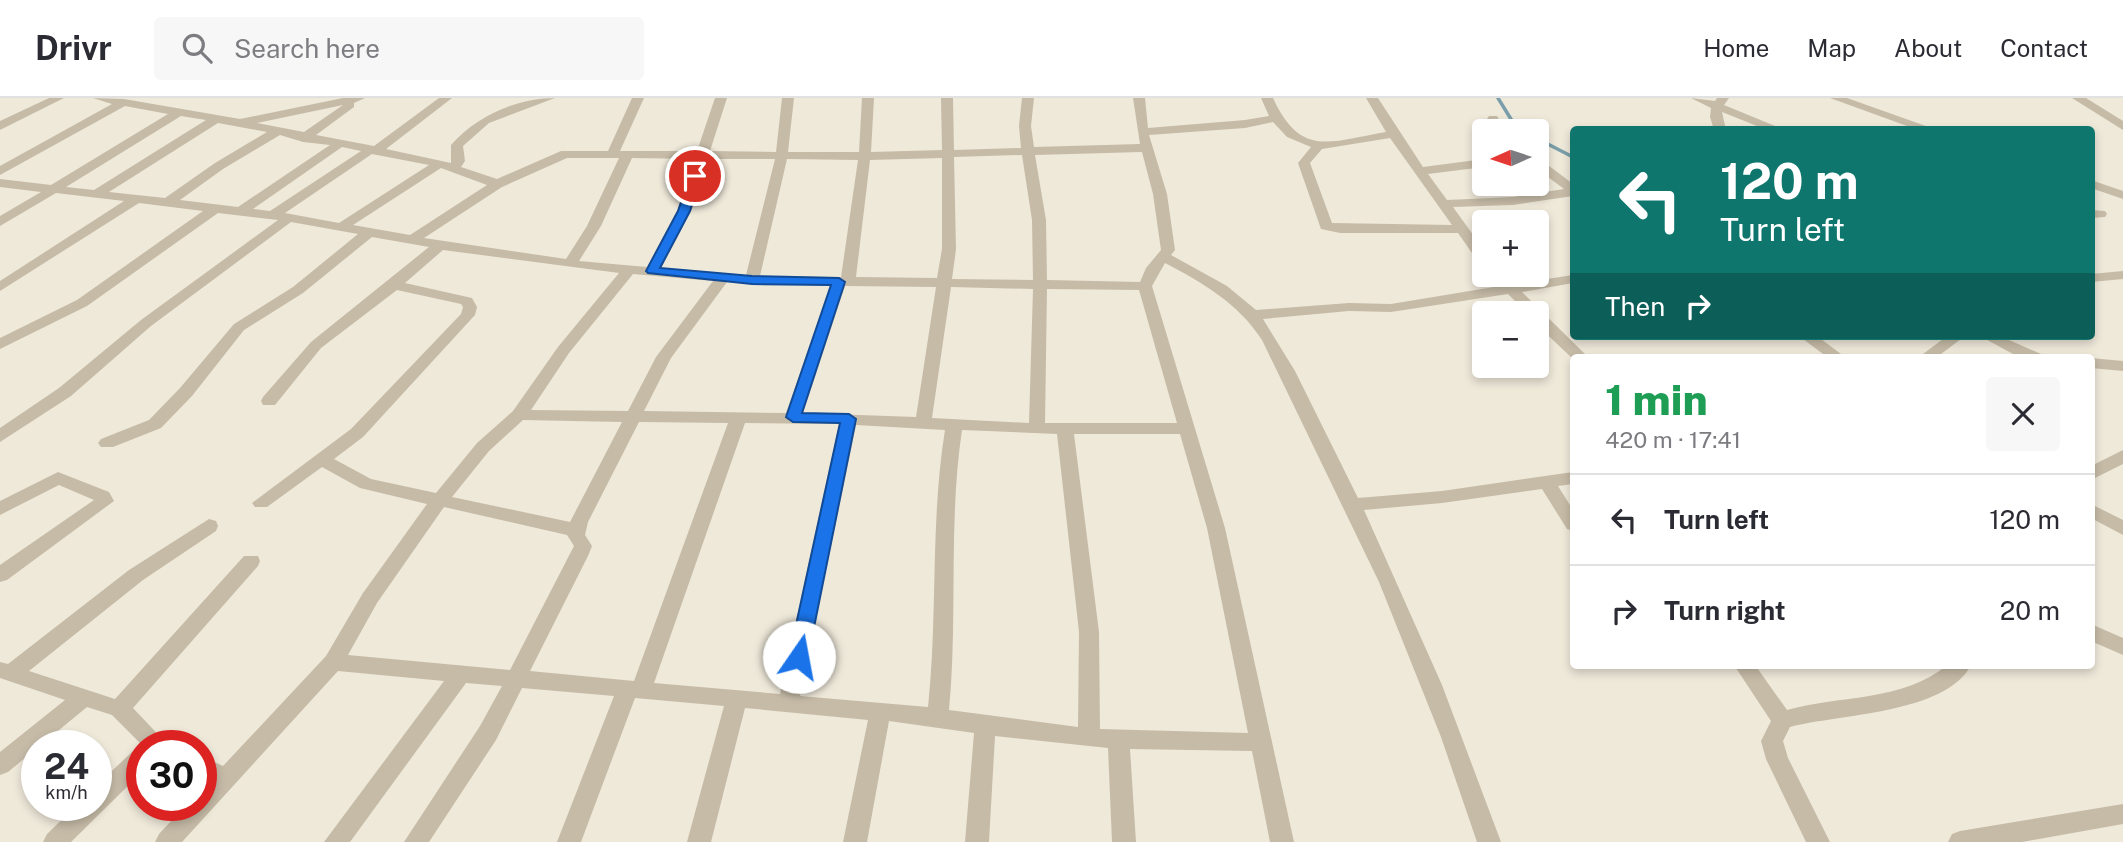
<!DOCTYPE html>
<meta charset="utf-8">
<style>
body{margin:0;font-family:"Public Sans",sans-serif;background:#f7f7f7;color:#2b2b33;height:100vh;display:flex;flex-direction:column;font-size:26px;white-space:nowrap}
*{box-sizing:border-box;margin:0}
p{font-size:23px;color:#7c7c81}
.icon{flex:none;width:38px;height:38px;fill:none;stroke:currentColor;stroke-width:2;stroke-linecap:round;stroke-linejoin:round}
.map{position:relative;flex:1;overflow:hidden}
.side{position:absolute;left:1570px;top:256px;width:525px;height:315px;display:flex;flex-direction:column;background:#fff;border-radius:7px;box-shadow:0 4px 10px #0003}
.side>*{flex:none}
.banner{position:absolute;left:1570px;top:28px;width:525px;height:214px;border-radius:7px;box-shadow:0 4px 10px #0003;background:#0f766e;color:#fff;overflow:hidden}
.needle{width:46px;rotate:267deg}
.controls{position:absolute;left:1472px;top:21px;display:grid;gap:14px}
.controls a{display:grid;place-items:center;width:77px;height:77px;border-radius:7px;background:#fff;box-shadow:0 4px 10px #0003;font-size:35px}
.speed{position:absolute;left:21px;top:632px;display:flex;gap:14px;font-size:35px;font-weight:700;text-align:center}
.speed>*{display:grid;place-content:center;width:91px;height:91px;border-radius:50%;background:#fff;box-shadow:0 4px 10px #0003;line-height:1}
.speed small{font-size:18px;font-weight:400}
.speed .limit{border:10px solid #d22;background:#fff;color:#111}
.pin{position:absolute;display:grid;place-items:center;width:60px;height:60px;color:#fff;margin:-30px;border:4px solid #fff;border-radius:50%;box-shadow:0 2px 7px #0007}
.me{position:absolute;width:77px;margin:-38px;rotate:12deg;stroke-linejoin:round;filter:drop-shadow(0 0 5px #0008)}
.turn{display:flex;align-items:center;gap:24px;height:147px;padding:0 35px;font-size:32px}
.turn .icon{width:91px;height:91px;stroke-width:2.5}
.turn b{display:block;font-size:49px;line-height:60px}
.then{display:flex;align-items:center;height:66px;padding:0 35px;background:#0003;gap:14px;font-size:26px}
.round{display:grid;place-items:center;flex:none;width:74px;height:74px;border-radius:7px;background:#f7f7f7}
.overview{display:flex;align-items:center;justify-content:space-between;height:119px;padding:0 35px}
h1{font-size:42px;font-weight:800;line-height:52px;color:#1e9e55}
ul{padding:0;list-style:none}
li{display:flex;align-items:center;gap:21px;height:91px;padding:0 35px;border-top:2px solid #e1e1e2}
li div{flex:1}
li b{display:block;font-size:26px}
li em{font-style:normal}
header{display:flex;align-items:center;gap:42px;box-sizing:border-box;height:98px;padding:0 35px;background:#fff;border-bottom:2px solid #e1e1e2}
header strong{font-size:33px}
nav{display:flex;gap:38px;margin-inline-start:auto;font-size:24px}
.search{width:490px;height:63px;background:#f7f7f7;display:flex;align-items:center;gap:18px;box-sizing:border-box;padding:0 24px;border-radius:7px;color:#7c7c81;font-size:26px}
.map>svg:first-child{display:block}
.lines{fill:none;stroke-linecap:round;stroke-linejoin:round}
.stream{stroke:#7b9faa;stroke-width:3.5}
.minor{fill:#c6bba7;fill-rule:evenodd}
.route{fill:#1a73e8;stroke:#114b97;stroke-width:2}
</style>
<header>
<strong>Drivr</strong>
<div class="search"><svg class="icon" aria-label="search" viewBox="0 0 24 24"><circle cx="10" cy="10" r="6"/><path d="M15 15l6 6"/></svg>Search here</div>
<nav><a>Home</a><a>Map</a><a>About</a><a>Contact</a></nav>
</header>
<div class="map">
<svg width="2123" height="744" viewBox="0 0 2123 744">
<rect width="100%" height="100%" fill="#efe9da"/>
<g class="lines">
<path class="stream" d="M 1498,0 L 1514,26 L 1524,33
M 1536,40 L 1573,59"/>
<path class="minor" d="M 49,0 L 64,0 L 0,32 L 0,23 Z
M 93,0 L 124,1 L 240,21 L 343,0 L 365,0 L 354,5 L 354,9 L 316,37 L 374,48 L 439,0 L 452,0 L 386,51 L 451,65 L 451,47 C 476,18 517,0 555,0 L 489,25 L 463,48 L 465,63 L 461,69 L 497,81 L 561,53 L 608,53 L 632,0 L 644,0 L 620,53 L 697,53 L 715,0 L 727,0 L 710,53 L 776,54 L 782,0 L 794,0 L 788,54 L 859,54 L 862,0 L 874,0 L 871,54 L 942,52 L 941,0 L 953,0 L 954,52 L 1021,50 L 1019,28 L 1022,0 L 1034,0 L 1031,28 L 1034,49 L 1140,46 L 1133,0 L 1145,0 L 1148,30 L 1245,22 L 1269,18 L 1261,0 L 1273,0 C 1301,61 1331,43 1386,34 L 1366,0 L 1378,0 L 1423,69 L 1484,61 L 1484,69 L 1428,76 L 1447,102 L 1513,99 L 1564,91 L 1536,70 L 1536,60 L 1540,61 L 1573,86 L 1573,98 L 1513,107 L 1453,109 L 1484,152 L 1484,166 L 1479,165 L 1458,135 L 1340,135 L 1321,131 L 1298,65 L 1311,49 L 1287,39 L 1273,24 L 1245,30 L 1149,37 L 1167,96 L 1175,152 L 1171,157 L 1227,188 L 1256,212 L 1349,205 L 1391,206 L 1500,188 L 1490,177 L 1505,177 L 1514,186 L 1573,177 L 1573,185 L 1522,194 L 1588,259 L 1573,261 L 1536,226 L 1536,215 L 1527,215 L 1508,196 L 1391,214 L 1349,213 L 1263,221 L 1295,273 L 1358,400 L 1442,393 L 1573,374 L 1573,386 L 1558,388 L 1573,412 L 1573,433 L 1567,431 L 1542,391 L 1442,405 L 1364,412 L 1442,587 L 1501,744 L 1477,744 L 1441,639 L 1379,484 L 1262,242 C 1238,205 1203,185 1165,165 L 1152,188 L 1225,430 L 1294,744 L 1270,744 L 1252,653 L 1130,651 L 1136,744 L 1112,744 L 1108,650 L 995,638 L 989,744 L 965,744 L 974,635 L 889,623 L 867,744 L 843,744 L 868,622 L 745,610 L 711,744 L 687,744 L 724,608 L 635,600 L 581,744 L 557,744 L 614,598 L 522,590 L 496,642 L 429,744 L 404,744 L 480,628 L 502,588 L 466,585 L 350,744 L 324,744 L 444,583 L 338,573 L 182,744 L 155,744 L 159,736 L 186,707 L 201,707 L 201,691 L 209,682 L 201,679 L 201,658 L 223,668 L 326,558 L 363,495 L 427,406 L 360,390 L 322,369 L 267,409 L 255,409 L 252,405 L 351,331 L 461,216 L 463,209 L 461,206 L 397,192 L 321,250 L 275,307 L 263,307 L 261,303 L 263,299 L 311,244 L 429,149 L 372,139 L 303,195 L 244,232 L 192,298 L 161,330 L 113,349 L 101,349 L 98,345 L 101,341 L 149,322 L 180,290 L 234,226 L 293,189 L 358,136 L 291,124 L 151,228 L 71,298 L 0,344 L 0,330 L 59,290 L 141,222 L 278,122 L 218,115 L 87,208 L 0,251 L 0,240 L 77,202 L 203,113 L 139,105 L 0,193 L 0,183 L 124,103 L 56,95 L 0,128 L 0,118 L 41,94 L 0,89 L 0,81 L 51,87 L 168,16 L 125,8 L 0,77 L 0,68 L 112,6 ZM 343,7 L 304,34 L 257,25 ZM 181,18 L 206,22 L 94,92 L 66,89 ZM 218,25 L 267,34 L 215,65 L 165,100 L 109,94 ZM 280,37 L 303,44 L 330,47 L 238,109 L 180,102 L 223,71 ZM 1390,40 L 1452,127 L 1332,125 L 1310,65 L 1322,51 ZM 342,49 L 361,53 L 270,113 L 253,111 ZM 1142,54 L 1153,96 L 1161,152 L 1146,170 L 1140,184 L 1047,182 L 1046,122 L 1035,57 ZM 372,56 L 429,67 L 339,125 L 285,115 ZM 1022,57 L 1032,122 L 1033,182 L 952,181 L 956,151 L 954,59 ZM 567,60 L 619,60 L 587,128 L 566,161 L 424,140 L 502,89 ZM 632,60 L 695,61 L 677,113 L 647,169 L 579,163 L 601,128 ZM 942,60 L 942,151 L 937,180 L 856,179 L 870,62 ZM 707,61 L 775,61 L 746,177 L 661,170 L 691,113 ZM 787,61 L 858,62 L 841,179 L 760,178 ZM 441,70 L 487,87 L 410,137 L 353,127 ZM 443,152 L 619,175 L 558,249 L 513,313 L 477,345 L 436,395 L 371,381 L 334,361 L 363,339 L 475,217 L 477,209 L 472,200 L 405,185 ZM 633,176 L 713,183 L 656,259 L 628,313 L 531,312 L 569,255 ZM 727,184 L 831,188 L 786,315 L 644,313 L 671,260 ZM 845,188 L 936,189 L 916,319 L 803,315 ZM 951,189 L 1033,191 L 1029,325 L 932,320 ZM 1047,191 L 1139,192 L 1177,325 L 1045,325 ZM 523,322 L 622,324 L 570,424 L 452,399 L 489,353 ZM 639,324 L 728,325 L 634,583 L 530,573 L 588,458 L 592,448 L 585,437 L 588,424 ZM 745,325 L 839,326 L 780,596 L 654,585 ZM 856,327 L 945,332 C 930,424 938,517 928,609 L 800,598 ZM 962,332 L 1057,336 L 1079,534 L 1078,629 L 949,612 C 958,519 948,425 962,332 ZM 1074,336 L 1180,336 L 1207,430 L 1248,635 L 1100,631 L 1099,534 ZM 444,409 L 567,437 L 574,448 L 510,572 L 348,557 L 377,505 Z
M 1691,0 L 1715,3 L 1717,0 L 1729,0 L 1724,7 L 1785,32 L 1767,32 L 1722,14 L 1726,32 L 1714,32 L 1710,19 L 1711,10 Z
M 1830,0 L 1847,0 L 1937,32 L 1918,32 Z
M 2072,0 L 2086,0 L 2123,23 L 2123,32 Z
M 1489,18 L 1497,18 L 1505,33 L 1493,33 L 1487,21 Z
M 2091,82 L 2123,93 L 2123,101 L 2091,90 Z
M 2091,112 L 2105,113 L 2107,116 L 2105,119 L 2091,120 Z
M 2123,173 L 2123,181 L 2091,184 L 2091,176 Z
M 1799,238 L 1817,238 L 1845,259 L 1827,259 Z
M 1947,238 L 1965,238 L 1937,259 L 1919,259 Z
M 1980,238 L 2000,238 L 2048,259 L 2013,256 Z
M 2091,260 L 2123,263 L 2123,273 L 2091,270 Z
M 2123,352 L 2123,366 L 2091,382 L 2091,368 Z
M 58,374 L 109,394 L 114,403 L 7,482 L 0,484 L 0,467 L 94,402 L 59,387 L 0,417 L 0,403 Z
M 2091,406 L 2123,422 L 2123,437 L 2091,420 Z
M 209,421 L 216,423 L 218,428 L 216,433 L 143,482 L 29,573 L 115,601 L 244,458 L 258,458 L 260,463 L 258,468 L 133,610 L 169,648 L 143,648 L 112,617 L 87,609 L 8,674 L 0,677 L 0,654 L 65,602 L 0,580 L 0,564 L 8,566 L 129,472 Z
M 2091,526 L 2123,540 L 2123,557 L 2091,543 Z
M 1734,567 L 1755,567 L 1787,612 C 1840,597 1903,604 1947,567 L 1971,567 C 1946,616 1838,616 1790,629 L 1783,643 L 1788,660 L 1830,744 L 1806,744 L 1766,661 L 1761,643 L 1771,623 Z
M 142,650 L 142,674 L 71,744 L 43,744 L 47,736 L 77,707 L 96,707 L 96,688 L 134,652 Z
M 2123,706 L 2123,726 L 2022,744 L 1948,744 L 1952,736 L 1960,733 Z"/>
</g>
<path class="route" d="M 695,74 L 701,78 L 690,113 L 660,170 L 752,178 L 839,180 L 845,184 L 802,315 L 849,316 L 856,321 L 808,559 L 799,567 L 789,559 L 840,325 L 793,324 L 786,319 L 831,187 L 752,186 L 648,175 L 646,173 L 678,113 L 690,78 Z"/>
</svg>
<div class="controls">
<a><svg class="needle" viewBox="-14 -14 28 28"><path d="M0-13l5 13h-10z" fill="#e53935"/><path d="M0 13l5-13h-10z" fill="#7c7c81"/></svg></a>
<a>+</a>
<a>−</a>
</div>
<div class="speed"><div>24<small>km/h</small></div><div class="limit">30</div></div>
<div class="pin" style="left:695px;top:78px;background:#d93025"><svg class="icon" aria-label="arrive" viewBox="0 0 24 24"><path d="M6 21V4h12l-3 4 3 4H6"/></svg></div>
<svg class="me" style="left:799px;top:559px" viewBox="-20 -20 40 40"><circle r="19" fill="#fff"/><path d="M0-13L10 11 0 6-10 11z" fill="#1a73e8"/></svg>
<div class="banner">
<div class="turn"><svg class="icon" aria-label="left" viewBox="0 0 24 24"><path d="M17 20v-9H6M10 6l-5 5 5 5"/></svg><div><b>120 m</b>Turn left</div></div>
<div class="then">Then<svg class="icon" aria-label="right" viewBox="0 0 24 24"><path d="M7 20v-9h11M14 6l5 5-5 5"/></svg></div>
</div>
<section class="side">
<div class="overview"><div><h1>1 min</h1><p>420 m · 17:41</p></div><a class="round"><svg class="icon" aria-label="close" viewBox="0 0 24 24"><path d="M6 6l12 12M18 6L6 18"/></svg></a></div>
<ul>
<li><svg class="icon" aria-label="left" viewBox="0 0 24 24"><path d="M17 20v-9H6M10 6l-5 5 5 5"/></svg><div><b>Turn left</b></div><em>120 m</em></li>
<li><svg class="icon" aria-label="right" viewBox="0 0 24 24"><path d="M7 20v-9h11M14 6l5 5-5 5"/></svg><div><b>Turn right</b></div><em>20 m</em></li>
</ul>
</section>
</div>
